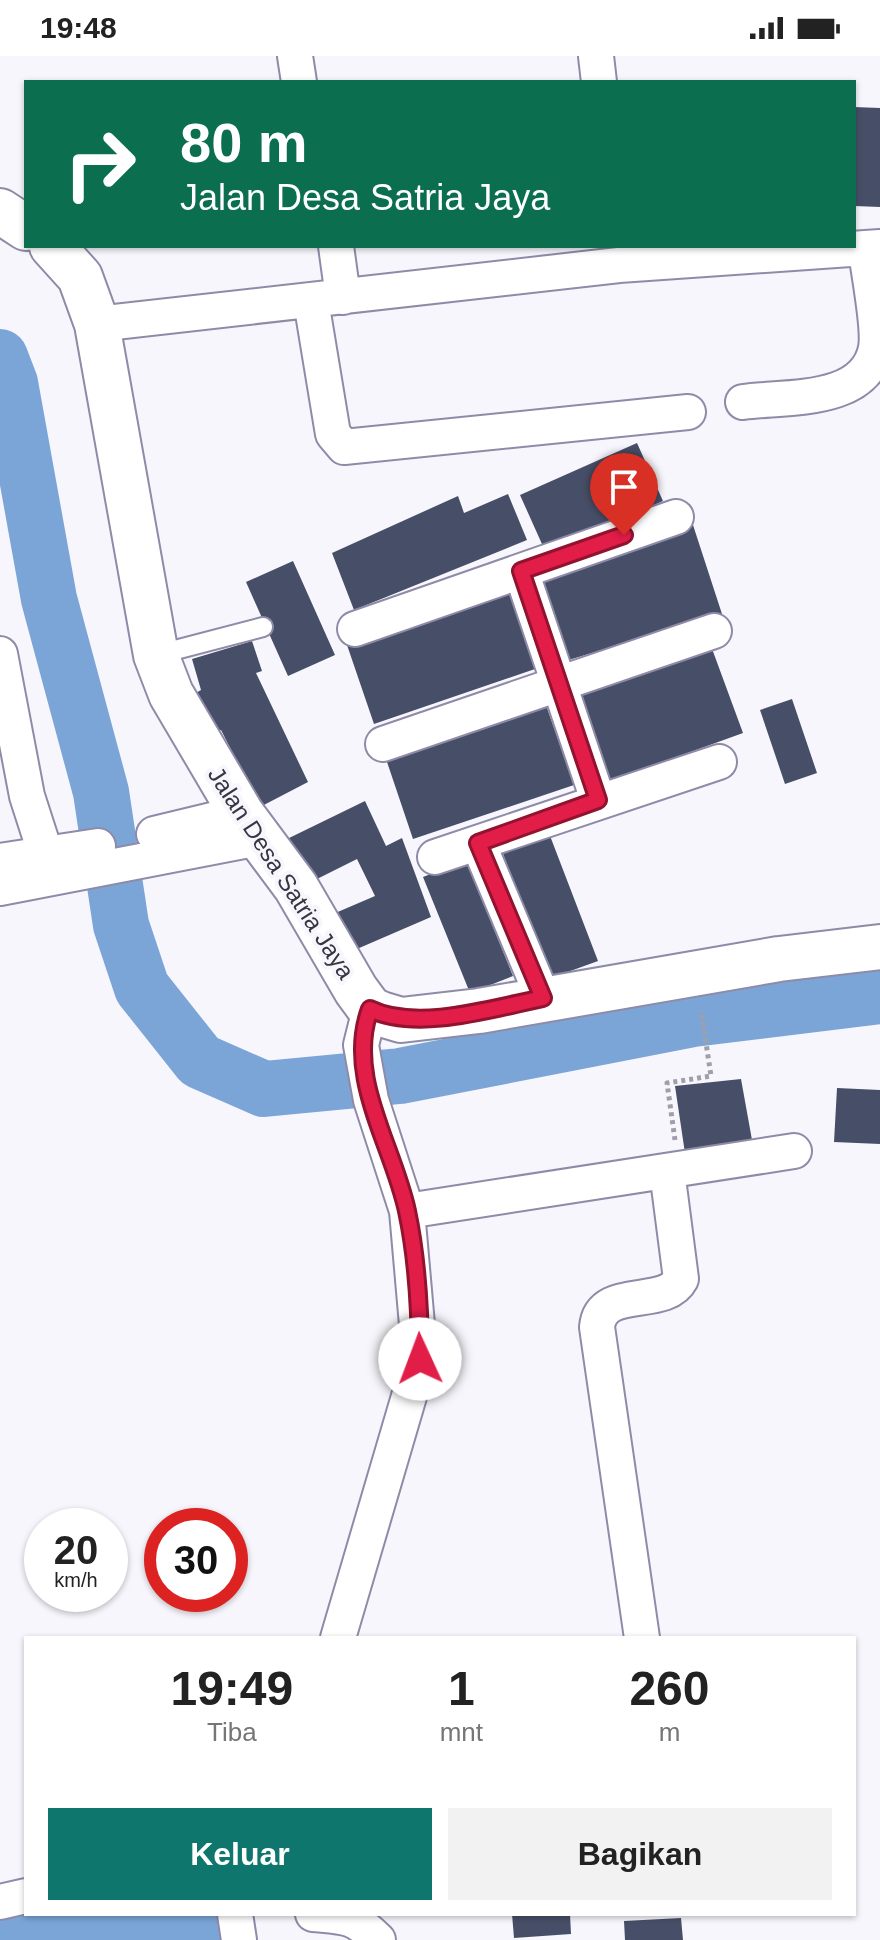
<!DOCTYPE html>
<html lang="id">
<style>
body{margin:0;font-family:Arial,sans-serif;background:#f2f2f2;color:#222;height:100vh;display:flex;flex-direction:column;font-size:30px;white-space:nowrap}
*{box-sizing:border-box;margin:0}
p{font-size:26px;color:#767676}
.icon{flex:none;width:44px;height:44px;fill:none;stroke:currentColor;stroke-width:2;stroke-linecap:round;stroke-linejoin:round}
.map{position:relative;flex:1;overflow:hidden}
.panel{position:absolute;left:24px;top:1580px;width:832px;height:280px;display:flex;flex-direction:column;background:#fff;border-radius:0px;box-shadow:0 2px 6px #0004}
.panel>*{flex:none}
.banner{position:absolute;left:24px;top:24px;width:832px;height:168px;border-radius:0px;box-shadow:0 2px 6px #0004;background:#0b6e4f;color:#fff;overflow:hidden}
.speed{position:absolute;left:24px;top:1452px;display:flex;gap:16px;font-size:40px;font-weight:700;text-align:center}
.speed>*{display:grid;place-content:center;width:104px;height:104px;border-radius:50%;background:#fff;box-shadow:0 2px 6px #0004;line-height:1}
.speed small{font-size:20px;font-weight:400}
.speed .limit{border:12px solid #d22;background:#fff;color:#111}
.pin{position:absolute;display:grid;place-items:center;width:68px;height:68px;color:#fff;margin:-82px -34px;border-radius:50% 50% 50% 0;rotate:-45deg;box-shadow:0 0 8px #0007}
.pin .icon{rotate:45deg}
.me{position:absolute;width:88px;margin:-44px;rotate:358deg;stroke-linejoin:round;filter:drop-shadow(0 0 6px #0008)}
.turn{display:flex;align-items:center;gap:28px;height:168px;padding:0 24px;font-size:36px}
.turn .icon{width:104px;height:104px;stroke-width:2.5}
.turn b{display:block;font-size:56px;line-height:68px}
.eta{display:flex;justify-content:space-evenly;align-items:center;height:136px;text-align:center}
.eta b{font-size:48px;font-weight:700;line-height:56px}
.cta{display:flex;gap:16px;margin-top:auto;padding:16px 24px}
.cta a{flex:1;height:92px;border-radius:0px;background:#0f766e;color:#fff;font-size:32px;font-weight:700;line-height:92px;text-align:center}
.cta a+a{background:#f2f2f2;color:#222}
.status{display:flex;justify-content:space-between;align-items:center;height:56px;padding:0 40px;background:#fff;direction:ltr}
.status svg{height:22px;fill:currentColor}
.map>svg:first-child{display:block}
.green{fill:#e0bfdf}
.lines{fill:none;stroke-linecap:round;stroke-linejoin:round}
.river{stroke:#7ba5d7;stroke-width:56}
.building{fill:#474f68}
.lane-casing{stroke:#8e8ba8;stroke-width:22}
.street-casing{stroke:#8e8ba8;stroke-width:38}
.secondary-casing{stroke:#8e8ba8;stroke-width:48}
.path{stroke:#a09fa8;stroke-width:5;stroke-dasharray:4 4;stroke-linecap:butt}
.lane{stroke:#fff;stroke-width:18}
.street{stroke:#fff;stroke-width:34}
.secondary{stroke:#fff;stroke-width:44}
.route-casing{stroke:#92132f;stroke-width:20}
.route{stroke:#e11d48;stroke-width:14}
.labels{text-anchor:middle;stroke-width:8;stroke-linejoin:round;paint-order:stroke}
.street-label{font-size:24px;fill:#363542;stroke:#f6f6fc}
</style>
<div class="status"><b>19:48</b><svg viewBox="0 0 49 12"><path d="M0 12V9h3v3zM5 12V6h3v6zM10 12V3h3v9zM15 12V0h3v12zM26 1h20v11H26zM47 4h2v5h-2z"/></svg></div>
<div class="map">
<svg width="880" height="1884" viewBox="0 0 880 1884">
<rect width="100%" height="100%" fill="#f6f6fc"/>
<path class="green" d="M 26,1840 L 26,1858 L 235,1858 L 239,1884 L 0,1884 L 0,1846 Z"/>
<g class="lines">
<path class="river" d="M 0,301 L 10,327 L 49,543 L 101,736 L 121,869 L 142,932 L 200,1005 L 264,1033 L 400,1020 L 693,963 L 880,940
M 11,1884 C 70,1870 153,1840 204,1884"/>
</g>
<path class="building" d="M 854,51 L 880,52 L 880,151 L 854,150 Z
M 637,387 L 663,445 L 546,497 L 520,439 Z
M 508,438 L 527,484 L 354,554 L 332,497 L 458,440 L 464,457 Z
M 693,469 L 722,558 L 562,606 L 535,524 Z
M 293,505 L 335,599 L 288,620 L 246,526 Z
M 509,534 L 535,613 L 374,668 L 347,589 Z
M 252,585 L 262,615 L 256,617 L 308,726 L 260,751 L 221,674 L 214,677 L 194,638 L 201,634 L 192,603 Z
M 711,590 L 743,677 L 602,728 L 571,641 Z
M 792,643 L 817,717 L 785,728 L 760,654 Z
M 546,649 L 574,729 L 413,783 L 386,703 Z
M 365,745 L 386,790 L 402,782 L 431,861 L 343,899 L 326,861 L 375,840 L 357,803 L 307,828 L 285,784 Z
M 547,772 L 598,905 L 551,922 L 500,790 Z
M 466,804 L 513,920 L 470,937 L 423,821 Z
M 741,1023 L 754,1095 L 686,1104 L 675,1030 Z
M 837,1032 L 880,1034 L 880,1088 L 834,1086 Z
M 512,1858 L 570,1858 L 571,1878 L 514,1882 Z
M 681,1862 L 683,1884 L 625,1884 L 624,1865 Z"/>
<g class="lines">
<defs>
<path id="lane" d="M 156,599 L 263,571"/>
<path id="street" d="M 295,0 L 299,26
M 596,0 L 599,26
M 336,190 L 343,241
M 311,245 L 333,378 L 344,391 L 688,356
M 97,268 L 619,209 L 880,191
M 743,346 C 786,340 866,348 876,292 C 880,271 868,216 866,193
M 521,515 L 598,744
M 355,573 L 676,461
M 0,598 L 27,740 L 46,799 L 45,819
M 383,688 L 714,575
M 154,778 L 241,757
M 478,787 L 543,942
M 435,801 L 719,706
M 0,805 L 98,790
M 0,832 L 260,782
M 407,1155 L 794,1095
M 338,1582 L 420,1303 L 407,1155 L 371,1044 L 361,989 L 370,953
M 642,1582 L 597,1271 C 601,1228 665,1254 681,1223 L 667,1115
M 0,1846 L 26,1840
M 235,1858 L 239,1884
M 313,1858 C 346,1861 353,1859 378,1884"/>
<path id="secondary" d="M 0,155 L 26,172
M 52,190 L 80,221 L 97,268 L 156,599 L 171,638 L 241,757 L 296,831 L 356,934 L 370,953 L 381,958 L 401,964 L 479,955 L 779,903 L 880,891"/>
</defs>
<use href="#lane" class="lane-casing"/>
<use href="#street" class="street-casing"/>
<use href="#secondary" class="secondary-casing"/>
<path class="path" d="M 675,1084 L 667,1027 L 711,1020 L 701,954"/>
<use href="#lane" class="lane"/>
<use href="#street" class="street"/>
<use href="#secondary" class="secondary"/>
</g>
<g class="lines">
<defs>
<path id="route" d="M 420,1303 C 420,1255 417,1202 407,1155 C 393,1089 345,1021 370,953 C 417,976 494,952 543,942 L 478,787 L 598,744 L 521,515 L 624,479"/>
</defs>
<use href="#route" class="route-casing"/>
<use href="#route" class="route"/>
</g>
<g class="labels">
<g class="street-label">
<text transform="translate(281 817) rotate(57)" y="8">Jalan Desa Satria Jaya</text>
</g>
</g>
</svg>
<div class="speed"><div>20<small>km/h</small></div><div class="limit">30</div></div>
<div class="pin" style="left:624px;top:479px;background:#d93025"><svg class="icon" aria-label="arrive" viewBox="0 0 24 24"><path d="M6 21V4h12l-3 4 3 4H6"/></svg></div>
<svg class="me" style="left:420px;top:1303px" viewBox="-20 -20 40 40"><circle r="19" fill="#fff"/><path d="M0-13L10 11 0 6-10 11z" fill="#e11d48"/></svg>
<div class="banner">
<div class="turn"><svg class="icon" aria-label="right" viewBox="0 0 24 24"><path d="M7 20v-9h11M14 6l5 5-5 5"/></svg><div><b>80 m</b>Jalan Desa Satria Jaya</div></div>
</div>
<section class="panel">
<div class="eta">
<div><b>19:49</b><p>Tiba</p></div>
<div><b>1</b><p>mnt</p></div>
<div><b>260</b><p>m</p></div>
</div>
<div class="cta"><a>Keluar</a><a>Bagikan</a></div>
</section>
</div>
